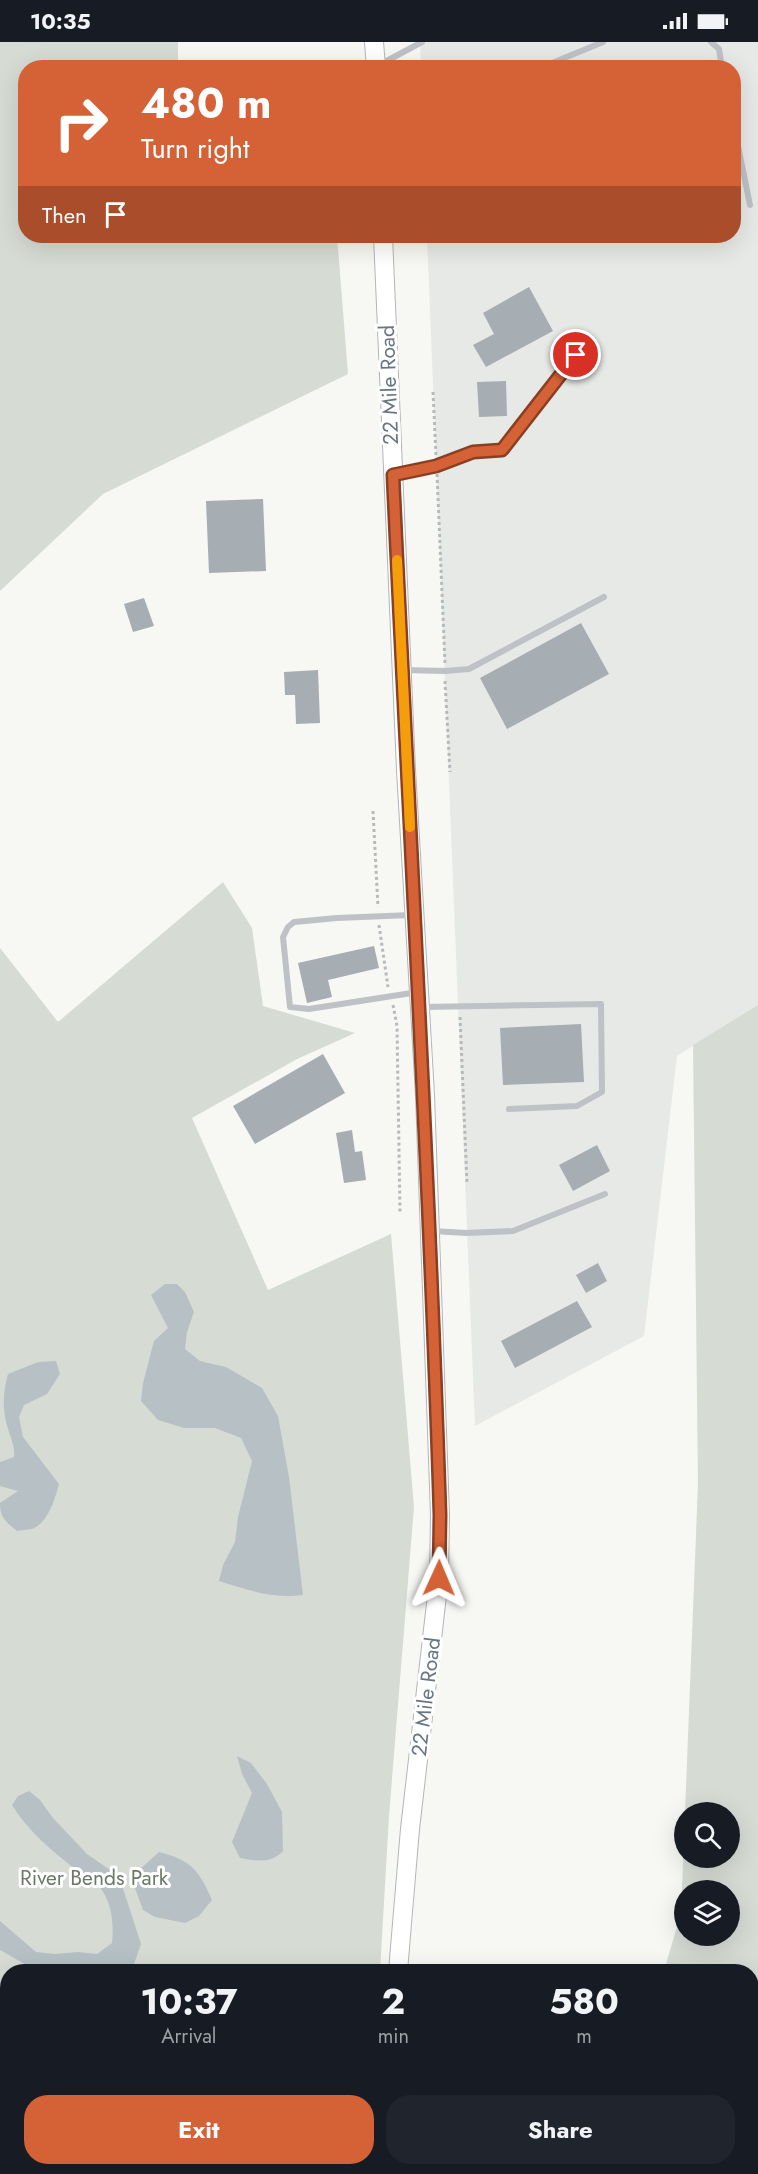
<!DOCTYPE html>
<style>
body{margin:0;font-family:Jost,sans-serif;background:#20242c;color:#f1f3f6;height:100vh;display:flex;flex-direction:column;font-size:22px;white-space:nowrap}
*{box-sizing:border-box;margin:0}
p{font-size:20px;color:#9ea1a6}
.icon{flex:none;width:33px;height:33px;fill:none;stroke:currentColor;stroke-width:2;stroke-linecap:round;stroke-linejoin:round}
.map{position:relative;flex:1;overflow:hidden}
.details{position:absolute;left:0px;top:1922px;width:759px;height:212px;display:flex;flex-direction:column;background:#171b24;border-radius:24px 24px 0 0;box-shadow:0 6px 24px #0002}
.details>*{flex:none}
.guide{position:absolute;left:18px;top:18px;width:723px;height:183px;border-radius:24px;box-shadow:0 6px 24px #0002;background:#d56136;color:#fff;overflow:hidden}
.buttons{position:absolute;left:674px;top:1760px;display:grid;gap:12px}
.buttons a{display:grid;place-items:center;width:66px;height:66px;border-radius:50%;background:#171b24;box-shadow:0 6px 24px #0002;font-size:30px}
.pin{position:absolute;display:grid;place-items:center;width:51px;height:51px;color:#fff;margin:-26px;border:3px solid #fff;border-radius:50%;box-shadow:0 2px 6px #0007}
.me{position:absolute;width:66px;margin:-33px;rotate:1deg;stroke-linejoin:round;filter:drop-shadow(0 0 4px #0008)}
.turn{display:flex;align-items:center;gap:21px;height:126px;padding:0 24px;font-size:27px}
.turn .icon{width:78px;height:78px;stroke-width:2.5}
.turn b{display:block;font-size:42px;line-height:51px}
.then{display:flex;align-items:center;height:57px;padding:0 24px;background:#0003;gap:12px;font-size:22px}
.eta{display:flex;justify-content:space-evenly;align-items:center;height:102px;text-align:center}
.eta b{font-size:36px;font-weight:700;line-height:42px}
.action{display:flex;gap:12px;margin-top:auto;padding:12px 24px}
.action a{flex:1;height:69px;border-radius:24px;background:#d56136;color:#fff;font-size:24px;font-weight:700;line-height:69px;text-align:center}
.action a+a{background:#20242c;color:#f1f3f6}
.status{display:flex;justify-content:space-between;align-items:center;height:42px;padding:0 30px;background:#171b24;direction:ltr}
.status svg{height:16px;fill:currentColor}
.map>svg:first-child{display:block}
.built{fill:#e7e9e7}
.green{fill:#d6dbd4;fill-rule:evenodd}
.water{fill:#b7c1c5}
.building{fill:#a6adb3}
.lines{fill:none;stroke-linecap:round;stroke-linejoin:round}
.secondary-casing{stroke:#b1b6bb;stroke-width:20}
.path{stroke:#b7babd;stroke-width:3;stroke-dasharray:3 3;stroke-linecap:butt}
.lane{stroke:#bec2c6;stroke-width:6}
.secondary{stroke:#fff;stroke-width:18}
.route-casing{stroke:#8a3f23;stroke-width:15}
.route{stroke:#d56136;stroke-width:10}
.slow{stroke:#f59e0b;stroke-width:10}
.labels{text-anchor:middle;stroke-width:6;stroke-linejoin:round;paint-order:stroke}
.street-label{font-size:21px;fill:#687683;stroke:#fff}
.park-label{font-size:21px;fill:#6a7a67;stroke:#fff}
</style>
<div class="status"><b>10:35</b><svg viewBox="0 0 49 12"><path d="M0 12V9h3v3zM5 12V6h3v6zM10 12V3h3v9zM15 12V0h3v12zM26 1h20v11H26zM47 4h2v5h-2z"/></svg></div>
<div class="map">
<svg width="758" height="2132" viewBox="0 0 758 2132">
<rect width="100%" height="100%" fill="#f7f7f4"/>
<path class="built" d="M 420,0 L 758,0 L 758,963 L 677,1014 L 644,1294 L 475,1384 L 427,194 L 734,194 L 734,26 L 421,25 Z"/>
<path class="green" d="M 0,0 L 178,0 L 178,25 L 26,26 L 26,194 L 337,194 L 348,332 L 103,452 L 0,549 Z
M 223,840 L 252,886 L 263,964 L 355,991 L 297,1017 L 192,1076 L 268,1248 L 391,1192 L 414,1465 L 389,1774 L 380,1929 L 8,1929 L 8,2126 L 428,2126 L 431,2132 L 0,2132 L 0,906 L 58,980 Z
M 758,963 L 758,2132 L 605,2132 L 607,2126 L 752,2126 L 752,1929 L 664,1929 L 681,1871 L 684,1796 L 684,1815 L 729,1815 L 729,1770 L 685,1770 L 698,1442 L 693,1003 ZM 684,1848 L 729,1848 L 729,1893 L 684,1893 Z"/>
<path class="water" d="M 165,1242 L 177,1242 L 185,1250 L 194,1270 L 187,1290 L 185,1307 L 200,1319 L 226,1325 L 262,1346 L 278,1374 L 289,1435 L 303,1553 C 274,1557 247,1548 219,1539 L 223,1523 L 235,1500 L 238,1475 L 252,1419 L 241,1396 L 215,1386 L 184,1386 L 158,1378 L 141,1359 L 143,1341 L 154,1299 L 168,1286 L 151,1253 Z
M 56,1319 L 60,1332 L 47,1352 L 24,1363 L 19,1375 L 23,1395 L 59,1442 C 55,1457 48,1481 32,1487 C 27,1488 21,1488 17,1489 C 6,1480 0,1476 0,1461 L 18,1449 L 0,1444 L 0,1420 L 14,1415 C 15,1404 11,1397 8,1387 C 2,1369 3,1350 8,1332 L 38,1320 Z
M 237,1714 L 251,1721 L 267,1742 L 282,1770 L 283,1809 C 271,1822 256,1819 240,1816 L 232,1800 L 252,1751 L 242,1732 Z
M 29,1749 L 40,1758 L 53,1776 L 87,1812 L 119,1834 L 141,1902 L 134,1922 L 119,1929 L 37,1929 L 0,1908 L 0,1879 L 36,1910 L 55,1912 L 78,1910 L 97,1912 L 112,1901 C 114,1881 112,1859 98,1843 C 92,1837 82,1832 75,1827 C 51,1808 28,1789 12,1763 L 18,1754 Z
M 159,1810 C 191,1818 199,1828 212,1858 L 199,1874 L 185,1881 L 155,1875 L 143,1868 L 135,1846 L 138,1829 Z"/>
<path class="building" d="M 529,245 L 553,289 L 486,325 L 473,303 L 494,292 L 483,271 Z
M 506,339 L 507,374 L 479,375 L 477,340 Z
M 263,457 L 266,529 L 209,531 L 206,459 Z
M 144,556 L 154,584 L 133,590 L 124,562 Z
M 581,581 L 609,632 L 507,687 L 480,636 Z
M 318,628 L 320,681 L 296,682 L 295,653 L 285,653 L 284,630 Z
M 374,904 L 379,926 L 328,938 L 332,955 L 307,961 L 298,921 Z
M 581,982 L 584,1040 L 503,1043 L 500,986 Z
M 323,1012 L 345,1051 L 255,1102 L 233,1064 Z
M 352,1088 L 355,1110 L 362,1109 L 366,1138 L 344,1141 L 336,1091 Z
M 597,1103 L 610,1129 L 573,1149 L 559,1123 Z
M 598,1221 L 607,1239 L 586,1251 L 576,1233 Z
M 577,1259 L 592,1285 L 515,1326 L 501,1299 Z"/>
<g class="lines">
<defs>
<path id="secondary" d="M 374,0 L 376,26
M 383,194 L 406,728 L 425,1053 L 440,1473 L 439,1536 L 410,1787 L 398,1929
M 448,2126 L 453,2132"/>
</defs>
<use href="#secondary" class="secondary-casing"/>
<path class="path" d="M 433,350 L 436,414
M 437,432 L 445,621
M 445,639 L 450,730
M 373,769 L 378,865
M 379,883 L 388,945
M 393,963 L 397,984 L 400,1171
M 460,975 L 467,1141"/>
<path class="lane" d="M 711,0 L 719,7 L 722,26
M 379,23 L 422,0
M 540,26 L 603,0
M 734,84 L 750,163
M 397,432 L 436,424 L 473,410 L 502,408 L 576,313
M 402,628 L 445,629 L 469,627 L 604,555
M 411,873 L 337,876 L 294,880 L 288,885 L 283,895 L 290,965 L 309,967 L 418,950
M 423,965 L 601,962 L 602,1050 L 577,1064 L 509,1067
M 433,1189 L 466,1191 L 513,1189 L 605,1152"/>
<use href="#secondary" class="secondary"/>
</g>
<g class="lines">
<defs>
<path id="route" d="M 439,1536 L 440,1473 C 429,1126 409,780 393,433 L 436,424 L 473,410 L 502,408 L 576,313"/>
</defs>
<use href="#route" class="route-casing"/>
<use href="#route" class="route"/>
<path class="slow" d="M 397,518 L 410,785"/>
</g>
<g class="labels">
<g class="street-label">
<text transform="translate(389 343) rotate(-92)" y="7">22 Mile Road</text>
<text transform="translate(426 1655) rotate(-83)" y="7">22 Mile Road</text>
</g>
<g class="park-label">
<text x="94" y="1843">River Bends Park</text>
</g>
</g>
</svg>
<div class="buttons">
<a><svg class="icon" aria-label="search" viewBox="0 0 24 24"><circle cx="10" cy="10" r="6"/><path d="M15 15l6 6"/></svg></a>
<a><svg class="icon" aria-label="layers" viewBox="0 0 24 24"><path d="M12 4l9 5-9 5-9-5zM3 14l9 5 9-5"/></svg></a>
</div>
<div class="pin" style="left:576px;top:313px;background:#d93025"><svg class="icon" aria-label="arrive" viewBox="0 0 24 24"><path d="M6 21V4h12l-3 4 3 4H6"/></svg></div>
<svg class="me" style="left:439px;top:1536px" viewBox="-20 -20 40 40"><path d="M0-17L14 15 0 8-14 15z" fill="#d56136" stroke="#fff" stroke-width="4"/></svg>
<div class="guide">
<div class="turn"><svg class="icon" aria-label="right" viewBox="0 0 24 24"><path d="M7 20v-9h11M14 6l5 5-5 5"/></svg><div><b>480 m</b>Turn right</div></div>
<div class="then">Then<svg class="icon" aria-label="arrive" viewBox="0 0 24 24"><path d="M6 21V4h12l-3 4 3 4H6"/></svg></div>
</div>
<section class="details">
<div class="eta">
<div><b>10:37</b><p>Arrival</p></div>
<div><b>2</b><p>min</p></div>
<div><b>580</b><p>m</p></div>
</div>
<div class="action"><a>Exit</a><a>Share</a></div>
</section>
</div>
